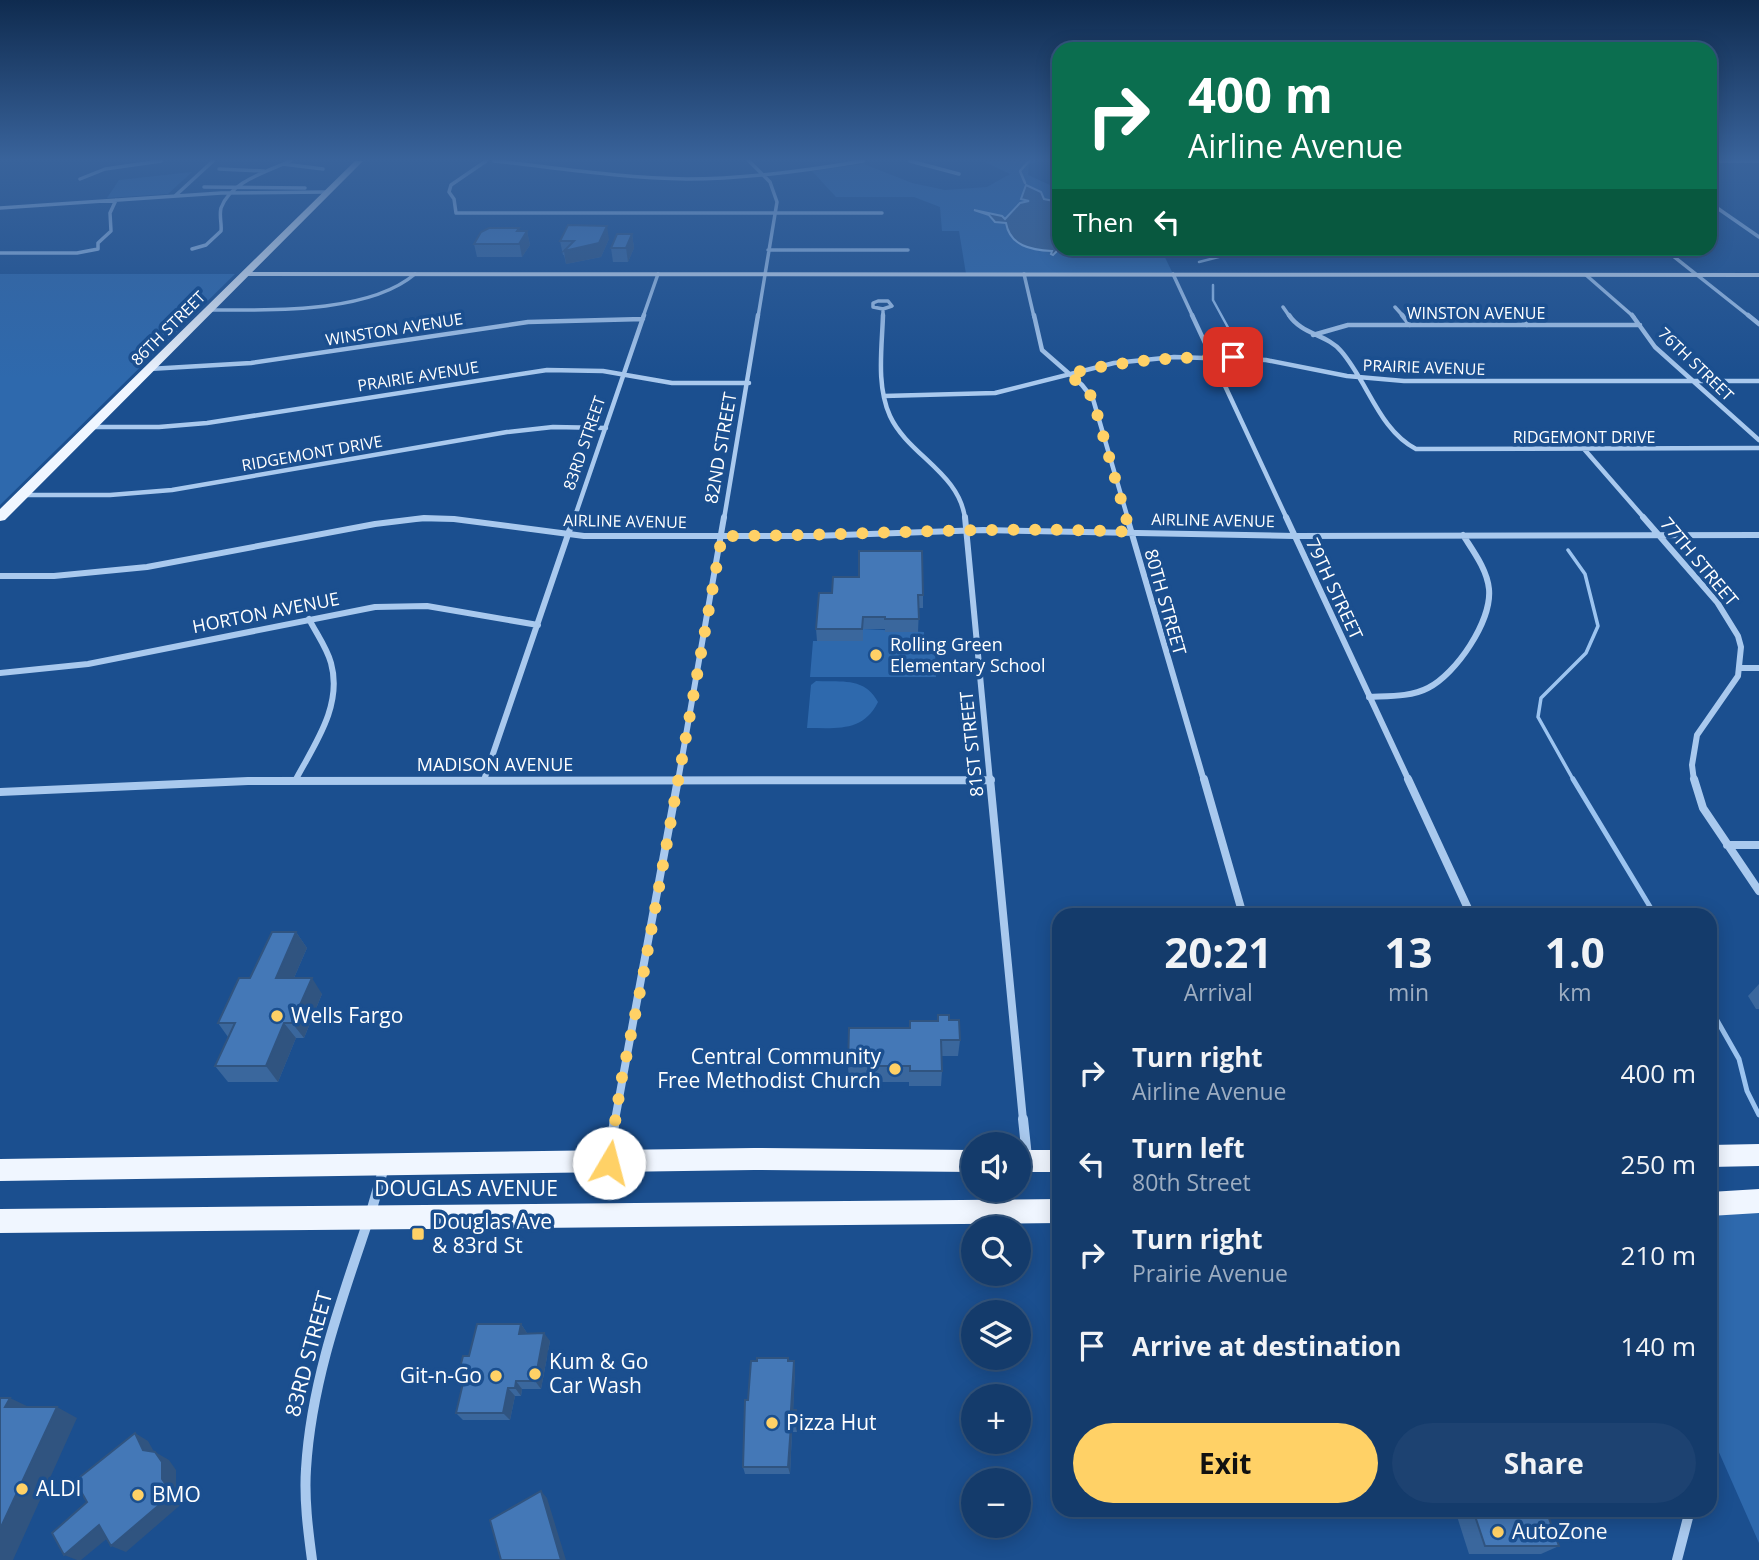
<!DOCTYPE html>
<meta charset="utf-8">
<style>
body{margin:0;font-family:"Open Sans",sans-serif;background:#1d4271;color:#f1f3f6;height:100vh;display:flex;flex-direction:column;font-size:26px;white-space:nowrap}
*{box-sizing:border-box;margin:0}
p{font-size:23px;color:#9dadc1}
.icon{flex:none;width:38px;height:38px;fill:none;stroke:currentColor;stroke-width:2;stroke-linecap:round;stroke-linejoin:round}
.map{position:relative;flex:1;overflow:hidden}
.drawer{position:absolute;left:1052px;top:908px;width:665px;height:609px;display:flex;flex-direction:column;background:#143b6b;border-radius:21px;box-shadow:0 4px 18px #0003,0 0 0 2px #33557e}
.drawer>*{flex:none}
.guide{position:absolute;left:1052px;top:42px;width:665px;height:214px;border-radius:21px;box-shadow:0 4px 18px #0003,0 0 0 2px #33557e;background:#0b6e4f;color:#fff;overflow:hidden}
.fabs{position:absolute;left:961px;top:1132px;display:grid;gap:14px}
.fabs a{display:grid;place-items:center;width:70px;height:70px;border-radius:50%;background:#143b6b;box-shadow:0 4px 18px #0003,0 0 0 2px #33557e;font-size:35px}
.pin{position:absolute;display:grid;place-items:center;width:60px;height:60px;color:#fff;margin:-30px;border-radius:14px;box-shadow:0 4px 10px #0006}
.me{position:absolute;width:77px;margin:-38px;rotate:8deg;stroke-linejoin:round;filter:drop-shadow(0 0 5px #0008)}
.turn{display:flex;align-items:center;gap:24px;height:147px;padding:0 21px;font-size:32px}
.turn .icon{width:91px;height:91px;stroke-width:2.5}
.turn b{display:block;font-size:49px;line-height:60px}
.then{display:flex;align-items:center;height:66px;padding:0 21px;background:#0003;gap:14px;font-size:26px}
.eta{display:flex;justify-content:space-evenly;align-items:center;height:119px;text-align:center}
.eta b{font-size:42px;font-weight:700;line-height:49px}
.primary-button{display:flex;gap:14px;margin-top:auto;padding:14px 21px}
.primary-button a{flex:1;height:80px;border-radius:42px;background:#ffd166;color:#111;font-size:28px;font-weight:700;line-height:80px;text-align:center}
.primary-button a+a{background:#1d4271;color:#f1f3f6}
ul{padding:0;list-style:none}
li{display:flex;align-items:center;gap:21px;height:91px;padding:0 21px}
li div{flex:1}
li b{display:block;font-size:26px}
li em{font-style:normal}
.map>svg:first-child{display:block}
.green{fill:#2e69ad}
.water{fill:#3c6290;stroke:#9cc4f0;stroke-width:2}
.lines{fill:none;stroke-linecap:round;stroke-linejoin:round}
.stream-far2{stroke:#9cc4f0;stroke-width:2.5}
.stream-far1{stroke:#9cc4f0;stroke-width:3.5}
.stream{stroke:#9cc4f0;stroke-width:5}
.street-far4{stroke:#a9c9ee;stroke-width:3.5}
.street-far3{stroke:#a9c9ee;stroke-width:4.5}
.street-far2{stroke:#a9c9ee;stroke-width:6}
.street-far1{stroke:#a9c9ee;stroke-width:8}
.street{stroke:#a9c9ee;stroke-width:10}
.secondary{fill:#d6e6fa;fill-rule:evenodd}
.primary{fill:#f0f6ff;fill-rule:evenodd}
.wall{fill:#3a679d}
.shaded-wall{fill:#305480}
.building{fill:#4478b7;stroke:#305480;stroke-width:2}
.route{stroke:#ffd166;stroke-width:12;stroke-dasharray:0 21.6}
.poi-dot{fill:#ffd166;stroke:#1b4f8f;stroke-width:2.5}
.labels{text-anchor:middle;stroke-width:7;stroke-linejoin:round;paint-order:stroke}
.far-street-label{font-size:16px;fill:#fff;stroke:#1b4f8f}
.street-label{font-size:18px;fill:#fff;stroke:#1b4f8f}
.poi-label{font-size:18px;fill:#fff;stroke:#1b4f8f;text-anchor:start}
.near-poi-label{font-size:21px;fill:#fff;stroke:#1b4f8f;text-anchor:start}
.near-street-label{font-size:21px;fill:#fff;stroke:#1b4f8f}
</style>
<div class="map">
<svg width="1759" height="1560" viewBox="0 0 1759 1560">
<rect width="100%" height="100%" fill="#1b4f8f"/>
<path class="green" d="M 983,161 L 1041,161 L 1029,164 L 1028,175 L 1059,189 L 1059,248 L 1161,249 L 1173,274 L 966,274 L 959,231 L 942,231 L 940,207 L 914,197 L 836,197 L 812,171 L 864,164 L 912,183 L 945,190 L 987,187 L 1010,174 Z
M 192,172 L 168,194 L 107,198 L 119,180 Z
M 0,274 L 235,274 L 0,505 Z
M 863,629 L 924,632 L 925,648 L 935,649 L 936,677 L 810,677 L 813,641 L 862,641 Z
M 816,681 C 841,682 865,677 878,702 C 863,732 838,728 807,728 L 811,685 Z
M 1759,1201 L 1759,1543 L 1710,1432 L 1710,1204 Z"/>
<path class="water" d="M 1026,185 L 1041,192 L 1044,199 L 1059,202 L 1059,248 L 1082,249 L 1057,251 L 1053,255 L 1051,254 L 1052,251 C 1031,250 1010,246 1006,223 L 995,222 L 989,215 L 974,210 L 1002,216 L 1005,219 L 1020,203 L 1029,201 L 1021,199 Z"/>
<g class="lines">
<path class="stream-far2" d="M 1025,183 L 1020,171 L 1029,161
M 1199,262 L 1254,248
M 1213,285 L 1213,300 L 1231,333 L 1234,350"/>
<path class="stream-far1" d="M 1568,550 L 1585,574 L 1598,626 L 1586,653 L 1541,698 L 1538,717 L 1574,781"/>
<path class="stream" d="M 1573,779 L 1655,915
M 1710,1008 L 1739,1059 L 1747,1091 L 1759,1115"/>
<path class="street-far4" d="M 486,161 L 451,185 L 449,192 L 454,199 L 456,213 L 882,213
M 494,161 C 558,168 622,178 687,179 C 746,179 805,171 863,161
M 749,161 L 770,182 L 777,202 L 758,317
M 910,161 L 959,174
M 1710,161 L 1759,161
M 283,164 L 323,169
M 219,169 L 264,171
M 80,179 L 105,169 L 161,161
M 204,187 L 305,188
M 175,196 L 213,161
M 1710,203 L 1759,237
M 0,208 L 221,193 L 327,192
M 1663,248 L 1750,317
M 192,249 L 206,245 L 221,231 C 222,224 219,216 221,208 C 231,181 267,172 290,161
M 768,250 L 908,250
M 0,253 L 77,253 L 98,249 L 98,243 L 111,231 L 110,213 L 116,200
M 1024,274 L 1034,317
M 1173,274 L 1193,317
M 1586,275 L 1634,317
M 878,301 L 888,301 L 892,306 L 883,309 L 873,307 L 873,303 Z
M 1510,306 L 1520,317
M 1283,307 L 1290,317
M 1395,307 L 1404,317
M 208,310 C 268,310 368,314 415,274
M 643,317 L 658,274
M 883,317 L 883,309"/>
<path class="street-far3" d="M 883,315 C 882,348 876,385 890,416 C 908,455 960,473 965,519
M 1034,315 L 1042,350 L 1082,385 L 1093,399 L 1128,519
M 1192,315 L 1287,519
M 1289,315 C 1301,334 1328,335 1341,351 C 1368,382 1379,430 1416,449 L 1759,448
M 1402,315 L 1410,325
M 1518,315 L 1527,325
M 1632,315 L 1655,347 L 1759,440
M 1748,315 L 1759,324
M 1313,335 L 1348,325 L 1640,325
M 149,369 L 251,363 L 528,322 L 643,319
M 884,396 L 995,393 L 1114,363 L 1174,357 L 1266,360 L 1347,376 L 1404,381 L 1759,381
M 91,427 L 159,427 L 207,423 L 547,370 L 603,371 L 672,383 L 749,383
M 1584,449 L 1645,519
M 24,495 L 110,495 L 172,490 L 507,432 L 553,427 L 606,428
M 415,519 L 455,519
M 574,519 L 644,315
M 724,519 L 758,315"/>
<path class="street-far2" d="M 965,517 L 990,781
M 1127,517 L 1204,781
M 1286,517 L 1409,781
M 1643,517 L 1717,602 L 1738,636 L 1741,647 L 1738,676 L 1697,735 L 1692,765 L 1694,781
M 0,576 L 54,576 L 147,567 L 375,524 L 424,518 L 454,519 L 584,536 L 813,536 L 983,530 L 1294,536 L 1759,535
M 1740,668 L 1759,668
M 0,673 L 88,664 L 375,607 L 427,606 L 538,625
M 1369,697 C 1388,696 1411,697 1428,688 C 1456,674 1492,621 1489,589 C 1487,569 1473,551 1463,535
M 484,780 L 574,517
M 295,781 C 314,745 343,706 331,663 C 327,648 316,633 309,619
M 322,781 L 991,780
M 678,781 L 724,517"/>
<path class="street-far1" d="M 990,779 L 1023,1120
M 1204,779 L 1243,915
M 1408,779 L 1471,915
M 1694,779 L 1703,808 L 1759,891
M 0,792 L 248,781 L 991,780
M 1727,845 L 1759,845
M 615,1120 L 678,779"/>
<path class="street" d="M 1023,1119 L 1027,1157
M 609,1158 L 615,1119
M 371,1212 L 384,1167
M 312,1560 C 308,1530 304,1499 306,1469 C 311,1384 340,1304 367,1224
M 1677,1560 L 1690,1510"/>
<path class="secondary" d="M 242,272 L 1759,273 L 1759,277 L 245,276 L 242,276 Z"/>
<path class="primary" d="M 355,161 L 363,161 L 5,520 L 0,521 L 0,509 Z
M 1759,1144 L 1759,1166 L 1710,1167 L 1710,1145 Z
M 754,1148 L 973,1150 L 973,1172 L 754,1170 L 0,1181 L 0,1159 Z
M 1018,1150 L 1059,1150 L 1059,1172 L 1018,1172 Z
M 1759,1189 L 1759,1213 L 1710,1216 L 1710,1192 Z
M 1059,1199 L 1059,1223 L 0,1233 L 0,1209 Z"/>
</g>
<path class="wall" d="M 520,231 L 527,231 L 530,245 L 522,257 L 477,257 L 474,244 Z
M 632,234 L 634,248 L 628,262 L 613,262 L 611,248 Z
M 609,239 L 601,257 L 566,264 L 564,255 L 563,255 L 560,241 Z
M 1544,248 L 1581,248 L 1580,250 L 1575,250 L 1574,254 L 1550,254 Z
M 832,593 L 923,595 L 923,608 L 919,608 L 918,632 L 885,632 L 885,629 L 863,629 L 863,641 L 817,641 L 816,629 Z
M 296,932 L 307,948 L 294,978 L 322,994 L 304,1038 L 296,1038 L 278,1082 L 228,1082 L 215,1066 L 228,1037 L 218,1023 L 250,978 Z
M 1759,984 L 1759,1009 L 1756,1009 L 1748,996 Z
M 938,1015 L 949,1020 L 960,1040 L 958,1056 L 941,1056 L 942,1071 L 941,1086 L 909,1086 L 909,1082 L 849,1082 L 848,1066 L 910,1028 L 938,1021 Z
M 521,1324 L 527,1333 L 550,1341 L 541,1389 L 522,1389 L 521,1396 L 515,1396 L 510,1420 L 463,1420 L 456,1413 L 463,1386 L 457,1379 Z
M 788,1358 L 789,1361 L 794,1361 L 795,1370 L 793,1410 L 798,1418 L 797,1432 L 792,1432 L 790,1474 L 745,1474 L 743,1467 L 748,1400 Z
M 1455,1510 L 1546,1510 L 1559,1546 L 1541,1554 L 1469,1554 Z"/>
<path class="shaded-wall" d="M 607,226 L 609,239 L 601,257 L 566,264 L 564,251 Z
M 519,228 L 522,240 L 527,231 L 530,245 L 522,257 L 517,231 Z
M 632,234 L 634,248 L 628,262 L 626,248 Z
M 296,932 L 307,948 L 287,994 L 276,978 Z
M 312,978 L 322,994 L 304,1038 L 292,1023 Z
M 284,1023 L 296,1038 L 278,1082 L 266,1066 Z
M 521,1324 L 527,1333 L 525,1342 L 519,1334 Z
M 544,1333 L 550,1341 L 541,1389 L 535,1381 Z
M 794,1361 L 795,1370 L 793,1418 L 791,1410 Z
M 516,1381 L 522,1389 L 521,1396 L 515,1388 Z
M 508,1388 L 515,1396 L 510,1420 L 503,1413 Z
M 10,1398 L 31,1408 L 5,1407 Z
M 57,1407 L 77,1418 L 13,1560 L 0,1560 L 0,1529 Z
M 796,1410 L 798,1418 L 797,1432 L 795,1425 Z
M 791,1425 L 792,1432 L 790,1474 L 788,1467 Z
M 135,1433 L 148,1441 L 157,1457 L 143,1450 Z
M 155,1452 L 169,1460 L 176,1470 L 176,1486 L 185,1501 L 126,1552 L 111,1546 L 162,1479 Z
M 541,1491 L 547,1498 L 566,1560 L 561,1560 Z
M 99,1525 L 115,1532 L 81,1560 L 77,1560 L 64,1555 Z"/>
<path class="building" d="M 568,225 L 607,226 L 599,243 L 564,251 L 574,241 L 560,241 Z
M 489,228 L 519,228 L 517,231 L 527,231 L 519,244 L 474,244 L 481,232 Z
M 617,234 L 632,234 L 626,248 L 611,248 Z
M 859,551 L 922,551 L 923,595 L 918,595 L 919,619 L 885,619 L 885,617 L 863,617 L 862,629 L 816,629 L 819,593 L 832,593 L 833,577 L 859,577 Z
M 272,932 L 296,932 L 276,978 L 312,978 L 292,1023 L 284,1023 L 266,1066 L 215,1066 L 235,1023 L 218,1023 L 239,978 L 250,978 Z
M 938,1015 L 949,1015 L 949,1020 L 959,1020 L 960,1040 L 941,1040 L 942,1071 L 910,1071 L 910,1066 L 848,1066 L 849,1028 L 910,1028 L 910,1021 L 938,1021 Z
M 477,1324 L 521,1324 L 519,1334 L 544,1333 L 535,1381 L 516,1381 L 515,1388 L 508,1388 L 503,1413 L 456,1413 L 464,1379 L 457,1379 L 463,1356 L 469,1356 Z
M 757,1358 L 788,1358 L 788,1361 L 794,1361 L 791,1410 L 796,1410 L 795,1425 L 791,1425 L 788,1467 L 743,1467 L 745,1400 L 748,1400 L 751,1361 L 757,1361 Z
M 0,1398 L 10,1398 L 5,1407 L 57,1407 L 0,1529 Z
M 135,1433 L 143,1450 L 155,1452 L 162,1462 L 162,1479 L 172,1494 L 111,1546 L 99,1525 L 64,1555 L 52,1533 L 87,1502 L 75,1481 Z
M 541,1491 L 561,1560 L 501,1560 L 490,1520 Z
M 1473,1510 L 1546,1510 L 1559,1546 L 1485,1546 Z"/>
<linearGradient id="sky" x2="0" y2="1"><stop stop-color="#0f2b4f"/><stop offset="0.42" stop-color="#39639b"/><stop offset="1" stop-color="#39639b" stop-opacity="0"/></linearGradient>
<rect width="1759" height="379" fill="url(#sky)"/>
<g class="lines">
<path class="route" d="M 609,1163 L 621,1082 L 642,982 L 722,536 C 858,536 994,525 1130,532 L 1093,399 L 1087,390 L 1068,374 C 1124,360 1175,357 1233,357"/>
</g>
<g class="poi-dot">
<circle cx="876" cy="655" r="7"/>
<circle cx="277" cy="1016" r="7"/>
<circle cx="895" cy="1069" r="7"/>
<rect x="411" y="1227" width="14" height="14" rx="3.5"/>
<circle cx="535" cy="1374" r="7"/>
<circle cx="496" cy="1376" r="7"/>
<circle cx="772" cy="1423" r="7"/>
<circle cx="22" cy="1489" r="7"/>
<circle cx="138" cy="1495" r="7"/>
<circle cx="1498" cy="1532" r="7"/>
</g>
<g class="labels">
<g class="far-street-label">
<text x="1476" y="319">WINSTON AVENUE</text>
<text transform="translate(168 328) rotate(-45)" y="6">86TH STREET</text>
<text transform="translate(394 329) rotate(-9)" y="6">WINSTON AVENUE</text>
<text transform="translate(1696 364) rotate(44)" y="6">76TH STREET</text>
<text transform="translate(1424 367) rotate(2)" y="6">PRAIRIE AVENUE</text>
<text transform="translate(418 376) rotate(-9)" y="6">PRAIRIE AVENUE</text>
<text x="1584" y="443">RIDGEMONT DRIVE</text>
<text transform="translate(584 443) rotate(-71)" y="6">83RD STREET</text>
<text transform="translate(312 453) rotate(-10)" y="6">RIDGEMONT DRIVE</text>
<text transform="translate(1213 520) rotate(1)" y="6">AIRLINE AVENUE</text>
<text transform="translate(625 521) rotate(1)" y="6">AIRLINE AVENUE</text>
</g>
<g class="street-label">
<text transform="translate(721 448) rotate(-80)" y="6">82ND STREET</text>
<text transform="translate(1699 562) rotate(50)" y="6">77TH STREET</text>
<text transform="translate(1334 589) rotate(65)" y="6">79TH STREET</text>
<text transform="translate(1165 602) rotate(74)" y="6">80TH STREET</text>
<text transform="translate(266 613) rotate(-11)" y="6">HORTON AVENUE</text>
<text transform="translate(972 744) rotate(-96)" y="6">81ST STREET</text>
<text x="495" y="771">MADISON AVENUE</text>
</g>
<g class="poi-label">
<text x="890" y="651">Rolling Green<tspan x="890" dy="21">Elementary School</tspan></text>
</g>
<g class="near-poi-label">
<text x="291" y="1023">Wells Fargo</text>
<text x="881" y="1064" text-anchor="end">Central Community<tspan x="881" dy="24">Free Methodist Church</tspan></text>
<text x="432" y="1229">Douglas Ave<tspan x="432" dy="24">&amp; 83rd St</tspan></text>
<text x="549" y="1369">Kum &amp; Go<tspan x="549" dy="24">Car Wash</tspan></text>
<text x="482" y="1383" text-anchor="end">Git-n-Go</text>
<text x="786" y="1430">Pizza Hut</text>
<text x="36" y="1496">ALDI</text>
<text x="152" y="1502">BMO</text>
<text x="1512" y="1539">AutoZone</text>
</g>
<g class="near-street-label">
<text x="466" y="1196">DOUGLAS AVENUE</text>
<text transform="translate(309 1354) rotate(-75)" y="7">83RD STREET</text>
</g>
</g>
</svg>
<div class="fabs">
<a><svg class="icon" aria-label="sound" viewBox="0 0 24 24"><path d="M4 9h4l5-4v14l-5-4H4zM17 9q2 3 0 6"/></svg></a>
<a><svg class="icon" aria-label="search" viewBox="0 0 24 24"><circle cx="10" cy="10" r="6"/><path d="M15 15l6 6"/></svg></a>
<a><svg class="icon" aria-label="layers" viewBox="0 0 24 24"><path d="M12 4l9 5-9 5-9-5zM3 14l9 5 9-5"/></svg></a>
<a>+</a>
<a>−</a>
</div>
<div class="pin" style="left:1233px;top:357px;background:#d93025"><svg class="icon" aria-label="arrive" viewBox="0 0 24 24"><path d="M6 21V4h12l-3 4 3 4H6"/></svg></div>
<svg class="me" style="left:609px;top:1163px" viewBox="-20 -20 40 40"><circle r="19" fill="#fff"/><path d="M0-13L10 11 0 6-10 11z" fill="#ffd166"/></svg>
<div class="guide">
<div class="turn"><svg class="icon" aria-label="right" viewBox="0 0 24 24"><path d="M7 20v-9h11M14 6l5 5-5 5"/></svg><div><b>400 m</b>Airline Avenue</div></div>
<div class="then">Then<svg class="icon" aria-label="left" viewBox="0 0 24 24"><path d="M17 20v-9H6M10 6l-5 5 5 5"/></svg></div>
</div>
<section class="drawer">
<div class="eta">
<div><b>20:21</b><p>Arrival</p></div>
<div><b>13</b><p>min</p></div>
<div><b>1.0</b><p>km</p></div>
</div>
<ul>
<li><svg class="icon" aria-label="right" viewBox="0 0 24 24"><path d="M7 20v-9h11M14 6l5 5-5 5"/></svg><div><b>Turn right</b><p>Airline Avenue</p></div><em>400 m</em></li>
<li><svg class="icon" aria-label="left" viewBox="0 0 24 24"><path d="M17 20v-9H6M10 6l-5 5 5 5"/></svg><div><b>Turn left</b><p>80th Street</p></div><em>250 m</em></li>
<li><svg class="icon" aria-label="right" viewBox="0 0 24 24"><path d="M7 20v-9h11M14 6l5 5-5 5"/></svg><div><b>Turn right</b><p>Prairie Avenue</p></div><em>210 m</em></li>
<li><svg class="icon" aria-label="arrive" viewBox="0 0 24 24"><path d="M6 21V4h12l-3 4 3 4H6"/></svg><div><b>Arrive at destination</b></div><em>140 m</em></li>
</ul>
<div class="primary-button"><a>Exit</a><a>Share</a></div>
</section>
</div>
